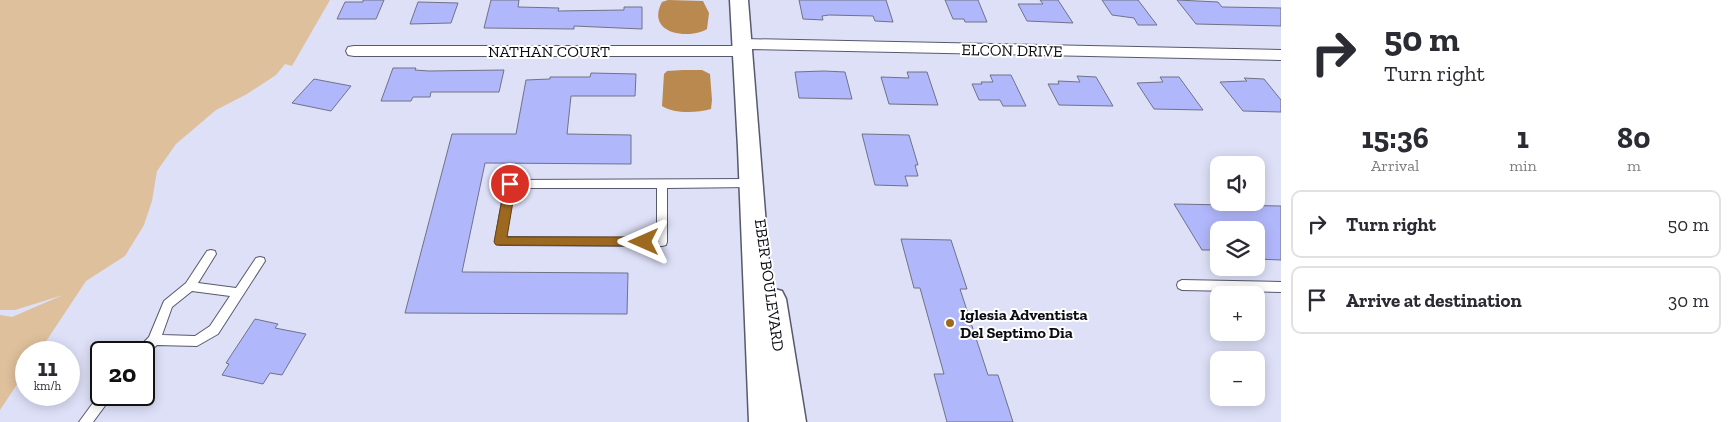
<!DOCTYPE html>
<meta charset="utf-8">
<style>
body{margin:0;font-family:"Zilla Slab",serif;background:#f7f7f7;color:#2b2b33;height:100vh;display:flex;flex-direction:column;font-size:19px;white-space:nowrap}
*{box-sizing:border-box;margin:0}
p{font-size:16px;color:#7c7c81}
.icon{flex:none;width:28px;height:28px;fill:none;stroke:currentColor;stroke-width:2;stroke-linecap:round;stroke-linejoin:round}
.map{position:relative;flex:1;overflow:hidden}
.details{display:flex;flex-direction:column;background:#fff;width:450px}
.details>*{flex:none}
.top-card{background:#fff;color:#2b2b33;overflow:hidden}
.fabs{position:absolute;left:1210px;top:156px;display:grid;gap:10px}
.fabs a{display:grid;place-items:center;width:55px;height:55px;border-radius:10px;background:#fff;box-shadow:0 2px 12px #0003;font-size:25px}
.speed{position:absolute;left:15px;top:341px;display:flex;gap:10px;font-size:25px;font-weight:700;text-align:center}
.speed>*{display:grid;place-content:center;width:65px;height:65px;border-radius:50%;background:#fff;box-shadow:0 2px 12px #0003;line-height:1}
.speed small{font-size:12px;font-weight:400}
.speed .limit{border:2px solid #111;border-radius:8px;background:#fff;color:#111}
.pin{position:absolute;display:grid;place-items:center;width:42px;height:42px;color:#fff;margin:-21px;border:2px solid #fff;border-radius:50%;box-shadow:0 1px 5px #0007}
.me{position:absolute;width:55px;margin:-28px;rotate:270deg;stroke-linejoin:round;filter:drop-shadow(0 0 4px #0008)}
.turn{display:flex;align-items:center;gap:18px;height:105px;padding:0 20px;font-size:22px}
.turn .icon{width:65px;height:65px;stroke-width:2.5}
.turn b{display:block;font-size:35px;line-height:42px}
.eta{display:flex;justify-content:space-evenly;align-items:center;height:85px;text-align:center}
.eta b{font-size:30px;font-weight:800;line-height:35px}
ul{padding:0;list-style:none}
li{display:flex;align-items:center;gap:15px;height:68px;margin:0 10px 8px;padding:0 10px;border:2px solid #e1e1e2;border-radius:10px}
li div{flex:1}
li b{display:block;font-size:19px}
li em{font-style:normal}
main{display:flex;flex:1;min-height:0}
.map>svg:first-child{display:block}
.green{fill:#dfc09c}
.water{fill:#b9894f}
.building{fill:#b1b7fb;stroke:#707286}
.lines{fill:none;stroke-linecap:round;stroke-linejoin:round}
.service-casing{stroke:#57596c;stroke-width:2}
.minor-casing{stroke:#57596c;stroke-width:2}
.tertiary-casing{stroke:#57596c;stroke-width:3}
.service{fill:#fff;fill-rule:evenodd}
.minor{fill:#fff;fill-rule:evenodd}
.tertiary{fill:#fff;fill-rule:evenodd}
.route{fill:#9d6920;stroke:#664415}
.poi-dot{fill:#9d6920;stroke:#fff;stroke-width:2}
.labels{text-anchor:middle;stroke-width:4;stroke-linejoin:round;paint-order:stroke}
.street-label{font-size:16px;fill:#0b0c13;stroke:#fff}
.poi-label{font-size:16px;font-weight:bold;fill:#0b0c13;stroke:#fff;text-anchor:start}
</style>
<main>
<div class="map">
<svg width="1281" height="422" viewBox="0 0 1281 422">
<rect width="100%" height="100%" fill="#dde0f7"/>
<path class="green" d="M 0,0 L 330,0 L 292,66 L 285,64 L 276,75 L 247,94 L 216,110 L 176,144 L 157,171 L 152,201 L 144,225 L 125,256 L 86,281 L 39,352 L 26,352 L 26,371 L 0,410 L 0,315 L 12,317 L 63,295 L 15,310 L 0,310 Z"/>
<path class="water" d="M 668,0 L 703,1 L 709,13 L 707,29 C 689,40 645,34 662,2 Z
M 683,70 L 702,70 L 710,74 L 712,100 L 711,109 C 697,113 674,114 662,106 L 664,74 L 667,71 Z"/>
<path class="building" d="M 363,0 L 384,0 L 376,19 L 337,19 L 345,2 L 363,2 Z
M 491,0 L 519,0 L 518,7 L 559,8 L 558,11 L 624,10 L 624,7 L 642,7 L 642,29 L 574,26 L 574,29 L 484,28 Z
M 799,0 L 886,0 L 893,22 L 875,21 L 873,16 L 829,15 L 822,16 L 823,20 L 803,19 Z
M 945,0 L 978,0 L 987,22 L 965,22 L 964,19 L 953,19 Z
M 1040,0 L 1058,0 L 1073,23 L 1027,21 L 1018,4 L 1043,4 Z
M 1102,0 L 1138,0 L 1157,25 L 1138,25 L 1134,18 L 1112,15 Z
M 1177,0 L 1218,2 L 1222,7 L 1281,8 L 1281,26 L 1196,24 Z
M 418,2 L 458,3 L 451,23 L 410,24 Z
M 393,68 L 416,68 L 415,70 L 429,71 L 504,70 L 499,92 L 431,92 L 430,97 L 413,97 L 411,101 L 381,101 Z
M 824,71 L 845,72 L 852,99 L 799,98 L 795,72 Z
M 907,72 L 927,72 L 938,105 L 889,104 L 881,77 L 909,78 Z
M 591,73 L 636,74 L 635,96 L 571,96 L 567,134 L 631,135 L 631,164 L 485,163 L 462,272 L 628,273 L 627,314 L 405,313 L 452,134 L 516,134 L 526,80 L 550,79 L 550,77 L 590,77 Z
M 990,75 L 1011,75 L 1026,106 L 1003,106 L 1000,100 L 979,100 L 972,84 L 982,84 L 981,82 L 993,82 Z
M 1077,76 L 1096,77 L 1113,106 L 1059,105 L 1048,84 L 1059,84 L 1058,81 L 1080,82 Z
M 1160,77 L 1179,77 L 1203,110 L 1154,109 L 1137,83 L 1163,82 Z
M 1244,78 L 1264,79 L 1281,100 L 1281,112 L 1243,111 L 1220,82 L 1247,81 Z
M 314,79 L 351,86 L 331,111 L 292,103 Z
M 862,134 L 909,135 L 918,165 L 915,165 L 918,176 L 905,176 L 908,186 L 875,185 Z
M 1174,204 L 1281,206 L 1281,260 L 1256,259 L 1256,230 L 1219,230 L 1219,250 L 1202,250 Z
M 901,239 L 951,240 L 967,289 L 960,289 L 988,375 L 998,375 L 1013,422 L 947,422 L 934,374 L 944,374 L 920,288 L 914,288 Z
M 255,319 L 278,324 L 275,328 L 306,334 L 282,375 L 270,373 L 263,384 L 222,375 L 229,364 L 226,363 Z"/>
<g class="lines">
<defs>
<path id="service" d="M 751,179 L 756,183 L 751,187 L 667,188 L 667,242 L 666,245 L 662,246 L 500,245 L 496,244 L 495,241 L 505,184 L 510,180 ZM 514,188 L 657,188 L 657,238 L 506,237 Z
M 211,250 L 215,251 L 216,254 L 198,283 L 236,288 L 256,258 L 260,257 L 264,258 L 265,261 L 218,334 L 197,346 L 157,345 L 144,357 L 144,352 L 136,352 L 138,348 L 149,337 L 164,301 L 186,283 L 207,251 ZM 192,291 L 230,296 L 210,326 L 195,336 L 162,335 L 172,307 Z
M 1182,280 L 1281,282 L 1281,292 L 1182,290 L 1178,288 L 1177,285 L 1178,282 Z
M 101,392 L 101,395 L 112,395 L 110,399 L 93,422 L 79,422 Z"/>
<path id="minor" d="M 744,39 L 1281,50 L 1281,60 L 751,49 L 752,51 L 750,55 L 744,56 L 354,56 L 348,55 L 346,51 L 348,47 L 354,46 L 737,46 L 736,44 L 738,41 Z"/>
<path id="tertiary" d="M 730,0 L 748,0 L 771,288 L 782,291 L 786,299 L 806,422 L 749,422 L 738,148 Z"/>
</defs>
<use href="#service" class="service-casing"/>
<use href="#minor" class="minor-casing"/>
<use href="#tertiary" class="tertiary-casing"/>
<use href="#service" class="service"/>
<use href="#minor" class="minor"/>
<use href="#tertiary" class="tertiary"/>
</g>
<path class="route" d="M 510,180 L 516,184 L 507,237 L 644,237 L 648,238 L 650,242 L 648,245 L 644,246 L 496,245 L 494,242 L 505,184 Z"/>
<circle class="poi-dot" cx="950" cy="323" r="5"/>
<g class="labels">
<g class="street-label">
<text transform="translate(1012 50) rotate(1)" y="6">ELCON DRIVE</text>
<text x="549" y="57">NATHAN COURT</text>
<text transform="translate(770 285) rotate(82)" y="6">EBER BOULEVARD</text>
</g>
<g class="poi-label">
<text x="960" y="320">Iglesia Adventista<tspan x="960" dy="18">Del Septimo Dia</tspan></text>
</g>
</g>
</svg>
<div class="fabs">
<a><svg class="icon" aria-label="sound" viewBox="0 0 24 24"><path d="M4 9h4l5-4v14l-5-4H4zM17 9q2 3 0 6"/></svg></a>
<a><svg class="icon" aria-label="layers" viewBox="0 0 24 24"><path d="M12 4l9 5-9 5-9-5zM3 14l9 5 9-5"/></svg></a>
<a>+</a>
<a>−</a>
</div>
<div class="speed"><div>11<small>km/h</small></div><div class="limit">20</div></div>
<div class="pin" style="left:510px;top:184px;background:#d93025"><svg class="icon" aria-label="arrive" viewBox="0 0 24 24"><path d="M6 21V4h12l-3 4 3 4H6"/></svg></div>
<svg class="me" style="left:644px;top:242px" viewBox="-20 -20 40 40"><path d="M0-17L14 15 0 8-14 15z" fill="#9d6920" stroke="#fff" stroke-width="4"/></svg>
</div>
<section class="details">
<div class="top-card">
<div class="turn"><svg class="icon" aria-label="right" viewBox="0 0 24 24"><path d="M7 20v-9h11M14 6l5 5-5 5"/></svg><div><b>50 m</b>Turn right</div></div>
</div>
<div class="eta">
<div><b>15:36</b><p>Arrival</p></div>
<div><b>1</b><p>min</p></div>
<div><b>80</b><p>m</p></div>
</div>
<ul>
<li><svg class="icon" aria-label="right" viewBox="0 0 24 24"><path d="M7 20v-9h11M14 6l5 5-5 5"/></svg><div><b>Turn right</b></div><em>50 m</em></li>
<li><svg class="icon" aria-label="arrive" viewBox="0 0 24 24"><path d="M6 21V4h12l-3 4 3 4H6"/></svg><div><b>Arrive at destination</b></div><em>30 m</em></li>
</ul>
</section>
</main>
